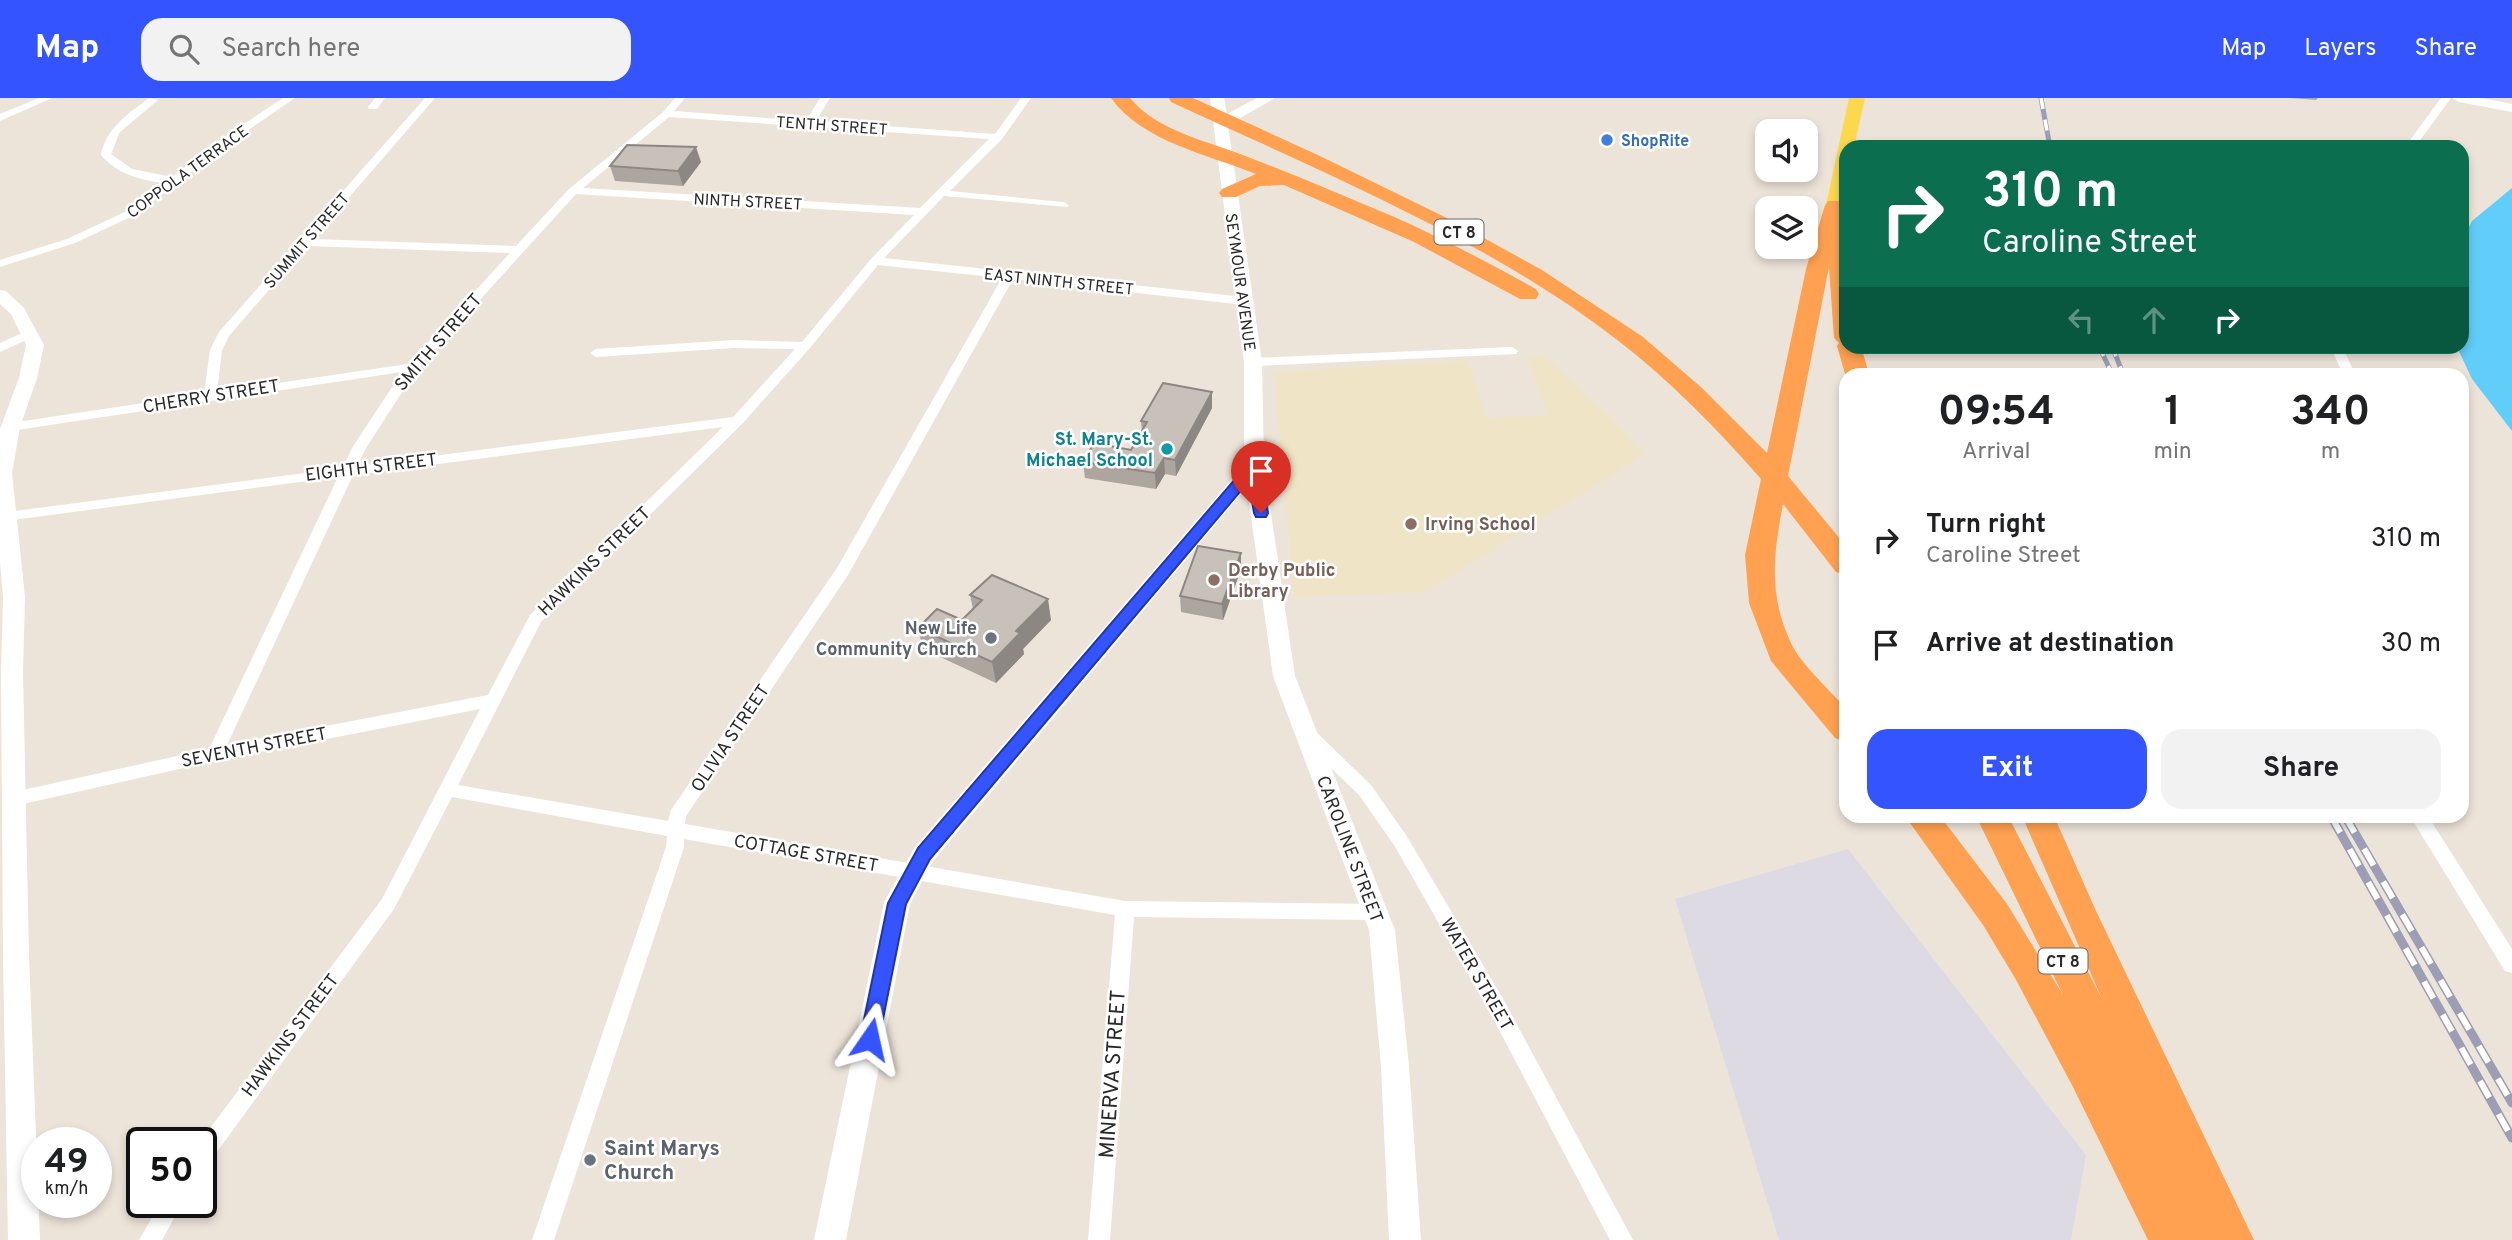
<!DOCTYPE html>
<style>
body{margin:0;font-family:Overpass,sans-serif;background:#f2f2f2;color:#202124;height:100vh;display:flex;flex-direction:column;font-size:26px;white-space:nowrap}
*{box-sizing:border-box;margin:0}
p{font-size:23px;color:#757577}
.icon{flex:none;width:38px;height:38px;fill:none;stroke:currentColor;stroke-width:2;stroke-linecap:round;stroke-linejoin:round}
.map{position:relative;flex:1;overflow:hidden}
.side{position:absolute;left:1839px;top:270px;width:630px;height:455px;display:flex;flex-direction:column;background:#fff;border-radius:21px;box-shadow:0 4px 10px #0003}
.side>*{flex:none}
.hud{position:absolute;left:1839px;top:42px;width:630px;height:214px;border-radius:21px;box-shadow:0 4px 10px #0003;background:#0b6e4f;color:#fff;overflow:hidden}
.buttons{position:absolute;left:1755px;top:21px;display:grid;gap:14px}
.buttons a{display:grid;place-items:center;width:63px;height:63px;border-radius:14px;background:#fff;box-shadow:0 4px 10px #0003;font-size:35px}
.speed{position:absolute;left:21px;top:1029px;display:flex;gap:14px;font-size:35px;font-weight:700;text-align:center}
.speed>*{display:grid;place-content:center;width:91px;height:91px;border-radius:50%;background:#fff;box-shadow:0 4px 10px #0003;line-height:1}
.speed small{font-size:18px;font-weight:400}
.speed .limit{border:4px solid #111;border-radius:10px;background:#fff;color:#111}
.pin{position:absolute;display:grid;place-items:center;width:60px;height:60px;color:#fff;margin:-72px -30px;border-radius:50% 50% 50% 0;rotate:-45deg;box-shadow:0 0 7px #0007}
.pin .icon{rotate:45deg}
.me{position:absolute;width:77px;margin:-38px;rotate:11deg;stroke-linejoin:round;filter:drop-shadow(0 0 5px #0008)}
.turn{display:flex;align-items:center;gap:24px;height:147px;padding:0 28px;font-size:32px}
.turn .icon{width:91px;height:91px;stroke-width:2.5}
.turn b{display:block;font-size:49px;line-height:60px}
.lanes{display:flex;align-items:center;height:66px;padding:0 28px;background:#0003;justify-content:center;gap:35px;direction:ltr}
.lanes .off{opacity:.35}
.eta{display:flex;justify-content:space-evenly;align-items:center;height:119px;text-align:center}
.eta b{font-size:42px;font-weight:700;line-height:49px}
.button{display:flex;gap:14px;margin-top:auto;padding:14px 28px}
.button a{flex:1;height:80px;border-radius:21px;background:#3354ff;color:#fff;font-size:28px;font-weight:700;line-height:80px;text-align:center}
.button a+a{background:#f2f2f2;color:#202124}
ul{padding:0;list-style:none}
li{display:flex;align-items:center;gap:21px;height:105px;padding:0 28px}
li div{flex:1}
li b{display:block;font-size:26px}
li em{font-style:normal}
header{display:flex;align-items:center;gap:42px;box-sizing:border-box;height:98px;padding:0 35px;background:#3354ff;color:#fff}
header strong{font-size:33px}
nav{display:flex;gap:38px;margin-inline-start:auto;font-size:24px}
.search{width:490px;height:63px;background:#f2f2f2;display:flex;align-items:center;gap:18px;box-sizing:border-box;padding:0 24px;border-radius:21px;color:#757577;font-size:26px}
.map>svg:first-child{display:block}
.industrial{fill:#dddae4}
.education{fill:#f0e4c6}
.water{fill:#61cdf9}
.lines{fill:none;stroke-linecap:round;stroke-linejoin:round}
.street{fill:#fff;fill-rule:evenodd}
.secondary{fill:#fff;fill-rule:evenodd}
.primary{fill:#fdd84d;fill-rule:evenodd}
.highway{fill:#ffa151;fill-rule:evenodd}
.rail-far1-casing{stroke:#9b9eb5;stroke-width:5}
.rail-casing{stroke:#9b9eb5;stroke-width:9}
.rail-far1{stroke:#fff;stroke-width:3.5;stroke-dasharray:11;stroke-linecap:butt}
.rail{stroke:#fff;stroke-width:6;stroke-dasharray:19;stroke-linecap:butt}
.wall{fill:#aca69f}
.shaded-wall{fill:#8c8782}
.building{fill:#c8c1b9;stroke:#8c8782;stroke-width:2}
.route{fill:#3354ff;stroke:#2137a6;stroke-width:2}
.shop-dot{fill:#3f7fe0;stroke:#fff;stroke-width:2.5}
.culture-dot{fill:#0f9aa8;stroke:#fff;stroke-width:2.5}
.education-dot{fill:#8d6e63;stroke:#fff;stroke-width:2.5}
.worship-dot{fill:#6b7280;stroke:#fff;stroke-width:2.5}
.labels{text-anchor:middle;stroke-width:5;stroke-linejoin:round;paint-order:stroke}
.far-street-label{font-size:16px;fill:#292929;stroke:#fff}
.far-shop-label{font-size:16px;font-weight:bold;fill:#366cbe;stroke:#fff;text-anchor:start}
.shield{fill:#fff;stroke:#696969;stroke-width:2}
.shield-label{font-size:16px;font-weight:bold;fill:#292929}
.street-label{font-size:18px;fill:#292929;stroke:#fff}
.culture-label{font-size:18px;font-weight:bold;fill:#0d838f;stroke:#fff;text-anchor:end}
.education-label{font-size:18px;font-weight:bold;fill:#785e54;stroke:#fff;text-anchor:start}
.worship-label{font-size:18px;font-weight:bold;fill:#5b616d;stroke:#fff;text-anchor:end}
.near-street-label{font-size:21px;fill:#292929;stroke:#fff}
.near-worship-label{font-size:21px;font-weight:bold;fill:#5b616d;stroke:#fff;text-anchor:start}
</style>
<header>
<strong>Map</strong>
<div class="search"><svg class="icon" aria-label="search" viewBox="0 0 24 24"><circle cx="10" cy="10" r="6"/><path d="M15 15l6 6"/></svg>Search here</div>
<nav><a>Map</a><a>Layers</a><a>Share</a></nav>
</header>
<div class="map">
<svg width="2512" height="1142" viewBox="0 0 2512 1142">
<rect width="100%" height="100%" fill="#ede4d9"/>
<path class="industrial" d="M 1848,751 L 2086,1057 L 2071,1142 L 1779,1142 L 1675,801 Z"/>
<path class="education" d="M 1527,259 L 1547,259 L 1619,327 L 1645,357 L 1426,494 L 1294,499 L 1274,274 L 1468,263 L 1486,320 L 1548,317 Z"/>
<path class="water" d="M 2512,90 L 2512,333 L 2472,281 L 2457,249 L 2462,248 L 2462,143 L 2472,123 Z"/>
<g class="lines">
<path class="street" d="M 39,0 L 52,0 L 0,23 L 0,16 Z
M 149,0 L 158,2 L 120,34 L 111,56 L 132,71 L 172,79 L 214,46 L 283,0 L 295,0 L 222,50 L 137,116 L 75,145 L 0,169 L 0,162 L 67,141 L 129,112 L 164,85 C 140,82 117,76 101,57 C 106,30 128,16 149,0 Z
M 375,0 L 385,0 L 377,11 L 369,11 L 368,9 Z
M 425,0 L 435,0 L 313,141 L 516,148 L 569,91 L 663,14 L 675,0 L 685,0 L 674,13 L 806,23 L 820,0 L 830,0 L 816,23 L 995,36 L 1021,0 L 1031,0 L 1002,41 L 950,93 L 1063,104 L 1069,107 L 1067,109 L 944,98 L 884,160 L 1244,199 L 1250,203 L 1244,207 L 1013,181 L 848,477 L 686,718 L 685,726 L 1125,803 L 1374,806 L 1380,808 L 1383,814 L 1380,820 L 1374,822 L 1134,819 L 1110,1142 L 1088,1142 L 1115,817 L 684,741 L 684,749 L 554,1142 L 532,1142 L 666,749 L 667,738 L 452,699 L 394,811 L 208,1066 L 201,1069 L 201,1045 L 199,1045 L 382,801 L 480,611 L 215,663 L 14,708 L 8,706 L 5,701 L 8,696 L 14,694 L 209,651 L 338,379 L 5,423 L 0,421 L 0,415 L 343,370 L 352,350 L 402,274 L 10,333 L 3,329 L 10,325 L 204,296 L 210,252 L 219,234 ZM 669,19 L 989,41 L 920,110 L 583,90 ZM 576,96 L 914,117 L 871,161 L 802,244 L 734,242 L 596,251 L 590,255 L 596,259 L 734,250 L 795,251 L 733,319 L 357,368 L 366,350 L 417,271 ZM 307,148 L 510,155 L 408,266 L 217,294 L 222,252 L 229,238 ZM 878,167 L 1002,180 L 837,470 L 671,712 L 668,723 L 458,687 L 541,524 L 742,326 L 809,251 ZM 723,329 L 530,517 L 488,597 L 227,647 L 353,377 Z
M 2441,0 L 2451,0 L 2415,49 L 2405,49 Z
M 31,231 L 37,235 L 35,238 L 0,254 L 0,245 Z
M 2330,248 L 2342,248 L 2355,276 L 2343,276 Z
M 1512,249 L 1518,253 L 1516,256 L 1253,268 L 1247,264 L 1253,260 Z
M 1309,632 L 1315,633 L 1371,687 L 1406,737 L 1502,899 L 1633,1142 L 1610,1142 L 1488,911 L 1394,747 L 1359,697 L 1303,643 L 1301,638 L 1303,633 Z
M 2410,718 L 2428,718 L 2512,851 L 2512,875 L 2505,873 Z
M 161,1104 L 183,1104 L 162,1142 L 139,1142 Z"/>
<path class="secondary" d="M 1210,0 L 1224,0 L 1227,16 L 1257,0 L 1275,0 L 1228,27 L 1262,264 L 1264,368 L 1295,578 L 1395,832 L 1409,968 L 1421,1142 L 1389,1142 L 1381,968 L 1369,832 L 1273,578 L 1247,389 L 933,763 L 910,806 L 846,1142 L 814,1142 L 884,805 L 888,797 L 915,749 L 1244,367 L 1244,264 Z
M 2452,0 L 2482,0 L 2512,6 L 2512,14 L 2459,4 Z
M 0,192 L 6,193 L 24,210 L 44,247 L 37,280 L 20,329 L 12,375 L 25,499 L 23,574 L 29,858 L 40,1142 L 8,1142 L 3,858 L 1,574 L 3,499 L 0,464 L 0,331 L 19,280 L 26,247 L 11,216 L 0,206 Z"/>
<path class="primary" d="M 1849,0 L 1865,0 L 1854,49 L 1846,49 L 1844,107 L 1835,112 L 1826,107 Z"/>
<path class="highway" d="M 1111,0 L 1130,0 C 1159,35 1213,44 1253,61 C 1300,79 1346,99 1392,118 C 1442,140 1489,165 1536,191 L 1539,196 L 1536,201 L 1520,201 L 1414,144 L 1284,87 L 1260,88 L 1236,99 L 1222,99 L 1219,95 L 1222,91 L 1256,76 C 1209,57 1141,43 1111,0 Z
M 1169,0 L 1193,0 L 1320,58 L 1455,124 L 1542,172 L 1643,239 L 1702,290 L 1767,355 L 1806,171 L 1825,107 L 1828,103 L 1842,103 L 1845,107 L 1841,124 L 1846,128 L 1846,248 L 1861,248 L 1869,276 L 1845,276 L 1837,248 L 1839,245 L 1834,240 L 1829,169 L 1788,378 L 1846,448 L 1846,477 L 1836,474 L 1783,406 C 1773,458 1768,499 1793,549 C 1804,569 1831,593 1846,611 L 1846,644 L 1835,640 L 1771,563 L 1749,505 L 1745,457 L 1761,381 C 1717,331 1670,282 1616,241 C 1486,141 1320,73 1171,4 Z
M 1905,718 L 1940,718 L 2007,806 L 2063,897 L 1976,718 L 2008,718 L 2102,901 L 2022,718 L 2054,718 L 2096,813 L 2254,1142 L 2148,1142 L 2073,989 L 2015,880 L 1983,827 Z"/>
<defs>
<path id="rail-far1" d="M 2041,0 L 2050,49
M 2099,248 L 2112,276
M 2112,248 L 2123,276"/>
<path id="rail" d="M 2331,718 L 2512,1040
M 2345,718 L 2512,1005"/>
</defs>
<use href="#rail-far1" class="rail-far1-casing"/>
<use href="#rail" class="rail-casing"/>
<use href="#rail-far1" class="rail-far1"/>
<use href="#rail" class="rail"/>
</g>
<path class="wall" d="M 2290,0 L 2318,0 L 2316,2 Z
M 701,64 L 683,88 L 615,83 L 610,68 Z
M 1212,310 L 1176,378 L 1165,376 L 1156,391 L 1085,380 L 1083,364 L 1131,352 L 1142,334 L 1141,323 Z
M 1241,471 L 1223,522 L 1181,514 L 1180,498 Z
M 970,497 L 1051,522 L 1023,551 L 1024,556 L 996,585 L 923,551 L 918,530 L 962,522 L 973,511 Z"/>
<path class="shaded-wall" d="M 696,49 L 701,64 L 683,88 L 678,73 Z
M 1212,294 L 1212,310 L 1176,378 L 1175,362 Z
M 1164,360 L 1165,376 L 1156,391 L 1155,375 Z
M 1241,455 L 1241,471 L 1223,522 L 1222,506 Z
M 1048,501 L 1051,522 L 1023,551 L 1024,556 L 996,585 L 992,564 L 1016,533 Z"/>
<path class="building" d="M 627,47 L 696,49 L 678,73 L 610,68 Z
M 1163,285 L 1212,294 L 1175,362 L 1164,360 L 1155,375 L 1083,364 L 1094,345 L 1131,352 L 1147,324 L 1141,323 Z
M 1198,448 L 1241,455 L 1222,506 L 1180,498 Z
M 992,477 L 1048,501 L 1016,533 L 1020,535 L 992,564 L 918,530 L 937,511 L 962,522 L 982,502 L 970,497 Z"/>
<path class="route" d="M 1254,364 L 1261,368 L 1268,415 L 1266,419 L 1256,419 L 1254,415 L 1249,383 L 930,761 L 906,806 L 879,941 L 877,948 L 870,950 L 863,948 L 860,941 L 888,805 L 918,750 L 1249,365 Z"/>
<circle class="shop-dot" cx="1607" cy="42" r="7"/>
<circle class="culture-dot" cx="1167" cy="351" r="7"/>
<g class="education-dot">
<circle cx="1411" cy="426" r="7"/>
<circle cx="1214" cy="482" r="7"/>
</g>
<g class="worship-dot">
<circle cx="991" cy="540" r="7"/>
<circle cx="590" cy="1062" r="7"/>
</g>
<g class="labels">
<g class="far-street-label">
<text transform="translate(832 27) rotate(4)" y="6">TENTH STREET</text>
<text transform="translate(187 73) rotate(-36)" y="6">COPPOLA TERRACE</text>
<text transform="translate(748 103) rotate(3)" y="6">NINTH STREET</text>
<text transform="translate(306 142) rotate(-49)" y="6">SUMMIT STREET</text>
<text transform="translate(1059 183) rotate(6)" y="6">EAST NINTH STREET</text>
<text transform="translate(1241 184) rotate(82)" y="6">SEYMOUR AVENUE</text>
</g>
<g class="far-shop-label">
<text x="1621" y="48">ShopRite</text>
</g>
<g class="shield">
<rect x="1434.5" y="121.5" width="49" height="25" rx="5"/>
<rect x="2038.5" y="850.5" width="49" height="25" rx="5"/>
</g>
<g class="shield-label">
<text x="1459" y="140">CT 8</text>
<text x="2063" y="869">CT 8</text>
</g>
<g class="street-label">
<text transform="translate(438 244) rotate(-49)" y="6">SMITH STREET</text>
<text transform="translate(211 298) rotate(-9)" y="6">CHERRY STREET</text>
<text transform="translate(371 369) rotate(-7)" y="6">EIGHTH STREET</text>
<text transform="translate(594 463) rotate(-44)" y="6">HAWKINS STREET</text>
<text transform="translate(730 640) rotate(-56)" y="6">OLIVIA STREET</text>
<text transform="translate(254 649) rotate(-11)" y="6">SEVENTH STREET</text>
<text transform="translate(1350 751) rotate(69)" y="6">CAROLINE STREET</text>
<text transform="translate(806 755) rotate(10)" y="6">COTTAGE STREET</text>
<text transform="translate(1477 876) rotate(60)" y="6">WATER STREET</text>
<text transform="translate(290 937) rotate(-53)" y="6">HAWKINS STREET</text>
</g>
<g class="culture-label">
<text x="1153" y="347">St. Mary-St.<tspan x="1153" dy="21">Michael School</tspan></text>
</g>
<g class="education-label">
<text x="1425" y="432">Irving School</text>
<text x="1228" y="478">Derby Public<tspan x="1228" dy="21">Library</tspan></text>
</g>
<g class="worship-label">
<text x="977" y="536">New Life<tspan x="977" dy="21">Community Church</tspan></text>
</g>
<g class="near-street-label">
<text transform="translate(1112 976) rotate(-86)" y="7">MINERVA STREET</text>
</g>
<g class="near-worship-label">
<text x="604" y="1057">Saint Marys<tspan x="604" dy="24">Church</tspan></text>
</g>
</g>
</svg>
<div class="buttons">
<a><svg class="icon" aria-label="sound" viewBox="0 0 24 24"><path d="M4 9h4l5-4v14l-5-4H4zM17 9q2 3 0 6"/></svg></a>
<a><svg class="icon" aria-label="layers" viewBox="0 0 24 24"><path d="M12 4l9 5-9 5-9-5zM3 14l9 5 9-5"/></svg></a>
</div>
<div class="speed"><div>49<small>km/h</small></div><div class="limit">50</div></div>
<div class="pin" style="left:1261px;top:415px;background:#d93025"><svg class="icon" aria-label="arrive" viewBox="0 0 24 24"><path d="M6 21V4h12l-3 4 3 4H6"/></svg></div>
<svg class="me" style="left:870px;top:941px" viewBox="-20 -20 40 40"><path d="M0-17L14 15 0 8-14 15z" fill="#3354ff" stroke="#fff" stroke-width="4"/></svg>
<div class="hud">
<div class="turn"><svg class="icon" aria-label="right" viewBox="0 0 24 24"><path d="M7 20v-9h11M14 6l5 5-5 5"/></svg><div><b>310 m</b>Caroline Street</div></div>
<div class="lanes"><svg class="icon off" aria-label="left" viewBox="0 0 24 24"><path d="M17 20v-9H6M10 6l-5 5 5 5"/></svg><svg class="icon off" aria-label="ahead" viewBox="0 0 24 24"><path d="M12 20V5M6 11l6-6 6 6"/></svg><svg class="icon" aria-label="right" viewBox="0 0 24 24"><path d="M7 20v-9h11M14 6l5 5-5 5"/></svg></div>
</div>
<section class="side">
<div class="eta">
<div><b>09:54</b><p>Arrival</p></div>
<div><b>1</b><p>min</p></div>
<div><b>340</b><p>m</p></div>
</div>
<ul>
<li><svg class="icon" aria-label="right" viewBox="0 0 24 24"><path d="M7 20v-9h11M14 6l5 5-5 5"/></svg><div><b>Turn right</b><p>Caroline Street</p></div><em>310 m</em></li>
<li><svg class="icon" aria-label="arrive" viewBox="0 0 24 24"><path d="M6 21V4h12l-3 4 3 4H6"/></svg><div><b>Arrive at destination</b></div><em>30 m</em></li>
</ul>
<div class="button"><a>Exit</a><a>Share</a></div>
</section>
</div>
